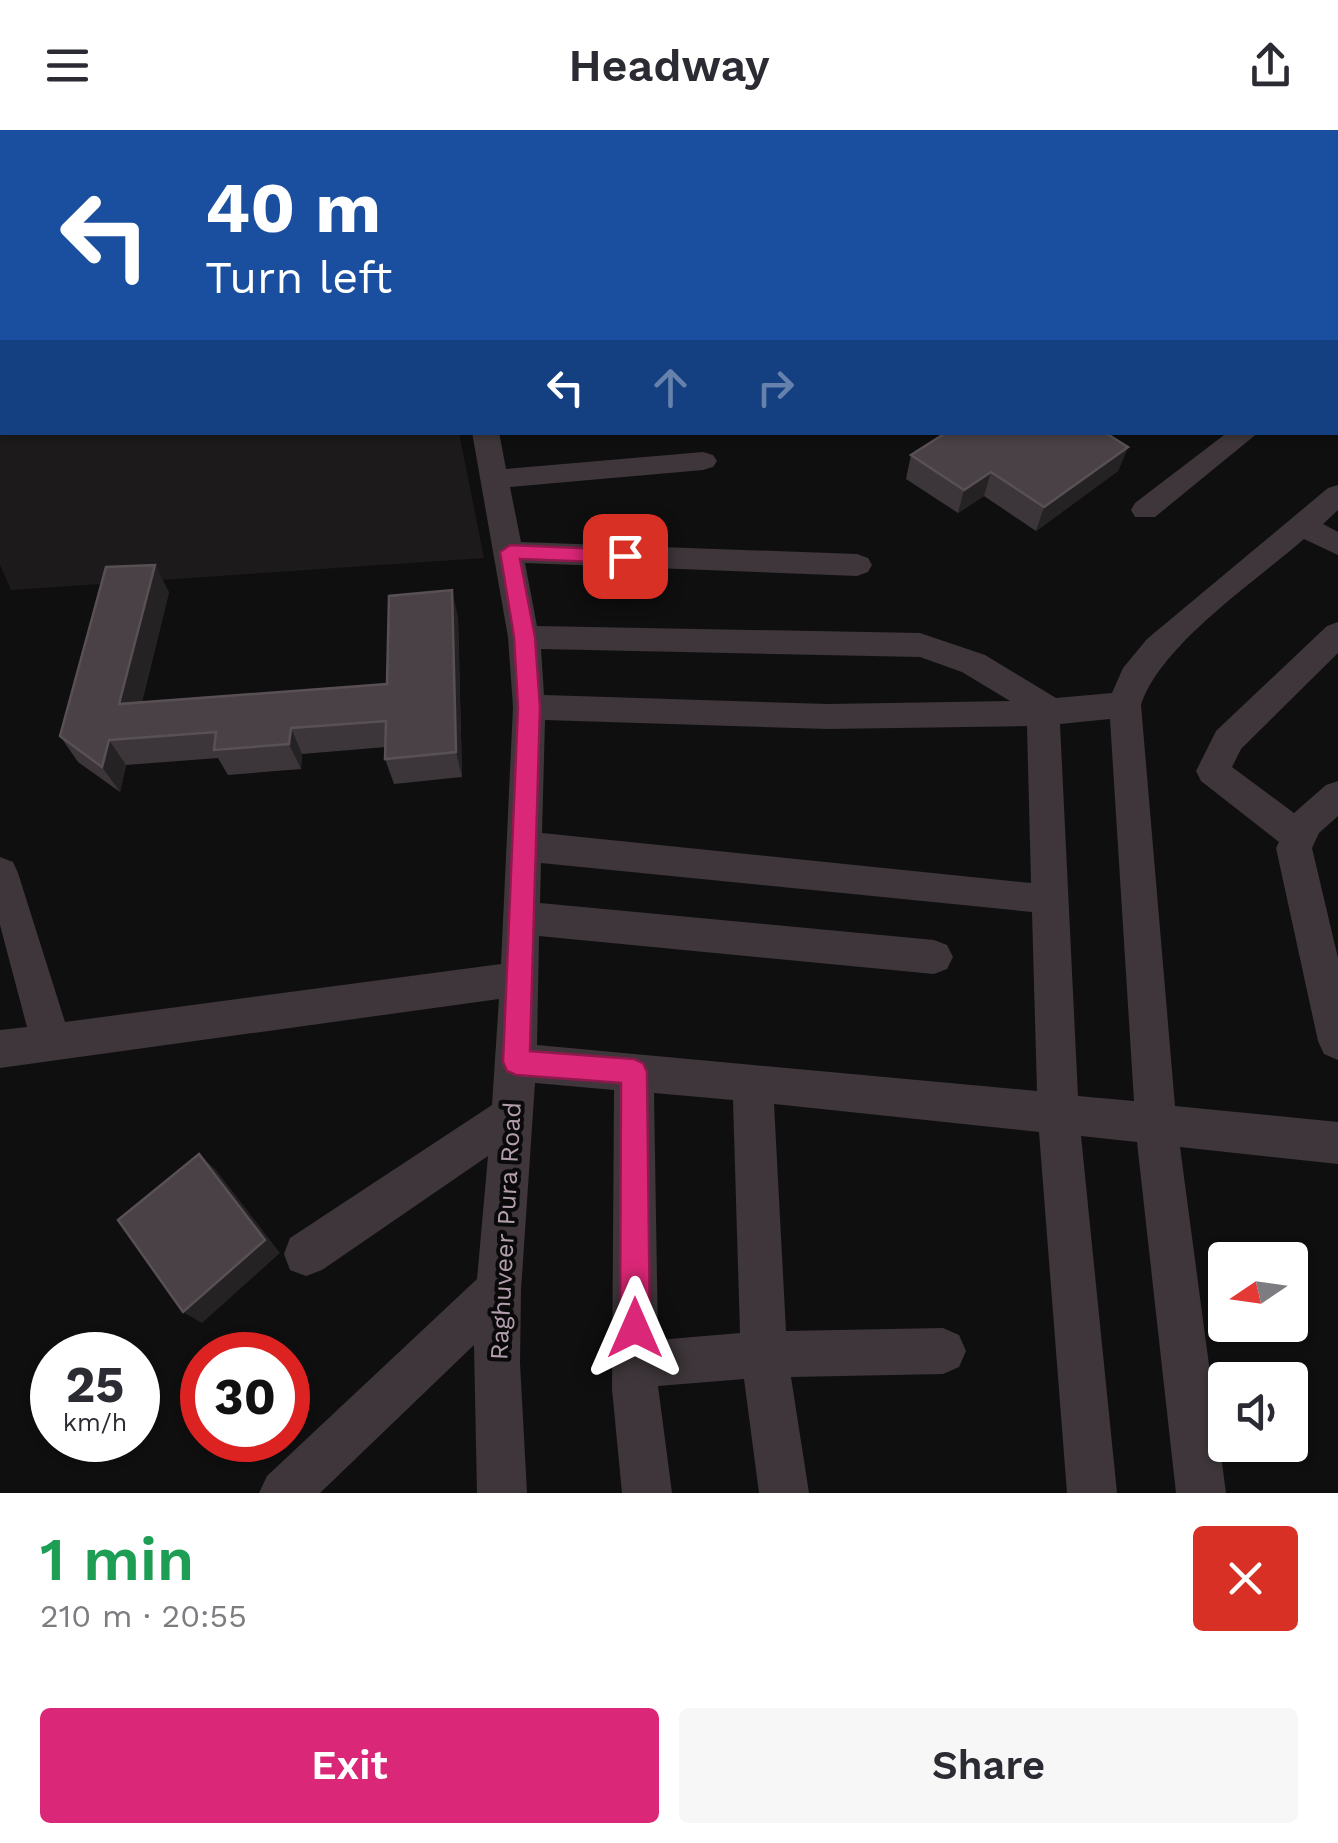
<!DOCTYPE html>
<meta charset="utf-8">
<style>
body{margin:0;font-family:"Work Sans",sans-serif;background:#f7f7f7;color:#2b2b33;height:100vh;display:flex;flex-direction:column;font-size:38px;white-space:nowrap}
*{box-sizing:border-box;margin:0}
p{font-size:32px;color:#7c7c81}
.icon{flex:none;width:55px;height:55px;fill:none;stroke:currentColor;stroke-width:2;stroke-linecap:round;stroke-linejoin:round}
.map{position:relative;height:1363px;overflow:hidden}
.drawer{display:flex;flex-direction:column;background:#fff;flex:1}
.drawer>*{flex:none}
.hud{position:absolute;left:0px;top:0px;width:1340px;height:305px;box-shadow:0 2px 8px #0004;background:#1a4fa0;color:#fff;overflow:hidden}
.needle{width:65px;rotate:257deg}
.tools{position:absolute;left:1208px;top:1112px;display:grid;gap:20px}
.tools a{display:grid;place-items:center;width:100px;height:100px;border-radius:10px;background:#fff;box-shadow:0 2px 8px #0004;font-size:50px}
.speed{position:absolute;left:30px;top:1202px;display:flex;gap:20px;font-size:50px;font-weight:700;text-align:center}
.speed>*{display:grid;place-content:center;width:130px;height:130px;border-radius:50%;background:#fff;box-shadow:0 2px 8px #0004;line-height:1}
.speed small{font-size:25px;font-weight:400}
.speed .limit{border:15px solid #d22;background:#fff;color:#111}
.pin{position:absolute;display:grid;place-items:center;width:85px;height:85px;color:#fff;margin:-42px;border-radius:20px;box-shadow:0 5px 15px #0006}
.me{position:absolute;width:110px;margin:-55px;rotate:0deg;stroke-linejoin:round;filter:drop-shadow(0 0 8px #0008)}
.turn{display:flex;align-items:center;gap:35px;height:210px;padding:0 40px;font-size:45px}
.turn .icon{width:130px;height:130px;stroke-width:2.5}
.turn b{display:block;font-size:70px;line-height:85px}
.lanes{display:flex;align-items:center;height:95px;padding:0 40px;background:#0003;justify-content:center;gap:50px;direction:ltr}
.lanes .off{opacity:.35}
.round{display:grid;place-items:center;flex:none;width:105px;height:105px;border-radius:10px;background:#f7f7f7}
.summary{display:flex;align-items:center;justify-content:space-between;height:170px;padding:0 40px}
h1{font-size:60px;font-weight:600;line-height:75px;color:#1e9e55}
.button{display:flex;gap:20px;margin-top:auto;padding:20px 40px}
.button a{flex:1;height:115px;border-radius:10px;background:#db2777;color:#fff;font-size:40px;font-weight:600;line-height:115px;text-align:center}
.button a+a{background:#f7f7f7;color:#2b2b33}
header{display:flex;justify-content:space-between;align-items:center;height:130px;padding:0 40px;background:#fff;font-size:45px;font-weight:600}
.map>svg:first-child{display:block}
.built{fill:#1d1a1c}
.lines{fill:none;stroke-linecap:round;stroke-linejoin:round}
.minor{fill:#3e363a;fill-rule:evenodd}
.wall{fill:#3c363a}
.shaded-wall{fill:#252223}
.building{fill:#494146;stroke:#595056;stroke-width:2.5}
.route{fill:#db2777;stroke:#8e194d;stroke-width:2.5}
.labels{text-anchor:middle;stroke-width:8;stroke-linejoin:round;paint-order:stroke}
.street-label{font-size:25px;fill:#b39ead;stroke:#0b0a0a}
</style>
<header><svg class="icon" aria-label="menu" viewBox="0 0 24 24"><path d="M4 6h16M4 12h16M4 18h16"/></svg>Headway<svg class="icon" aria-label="share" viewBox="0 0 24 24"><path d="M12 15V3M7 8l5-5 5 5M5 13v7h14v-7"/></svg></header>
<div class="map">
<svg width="1338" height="1363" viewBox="0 0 1338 1363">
<rect width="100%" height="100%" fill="#100f0f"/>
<path class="built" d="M 0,0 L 399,0 L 2,2 L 2,302 L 459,303 L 484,428 L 11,460 L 0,435 Z"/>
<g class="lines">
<path class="minor" d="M 407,0 L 427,0 L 427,2 L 407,2 Z
M 833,0 L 857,0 L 858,2 L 834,2 Z
M 1067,0 L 1091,0 L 1092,2 L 1068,2 Z
M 472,302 L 499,302 L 506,339 L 703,322 L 713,325 L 717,331 L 713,337 L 703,340 L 510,357 L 521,412 L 857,424 L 868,428 L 872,435 L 868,442 L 857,446 L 525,433 L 537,496 L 920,503 L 985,525 L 1056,568 L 1112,563 L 1123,538 L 1147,509 L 1328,358 L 1338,355 L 1338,380 L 1323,394 L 1338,402 L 1338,425 L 1304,409 C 1256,451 1160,515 1141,575 L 1175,976 L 1338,992 L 1338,1034 L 1180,1017 L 1226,1363 L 1176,1363 L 1137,1012 L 1081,1006 L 1117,1363 L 1067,1363 L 1039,1002 L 774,974 L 786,1201 L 943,1198 L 959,1205 L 966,1221 L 959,1237 L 943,1244 L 791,1247 L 809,1363 L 759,1363 L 744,1249 L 658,1256 L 672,1363 L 622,1363 L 612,1259 L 614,960 L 535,953 L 521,1160 L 520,1233 L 527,1363 L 477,1363 L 474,1215 L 320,1363 L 259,1363 L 267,1346 L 477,1149 L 488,1026 L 322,1140 L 306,1146 L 290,1140 L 284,1124 L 290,1108 L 492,975 L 499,869 L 0,938 L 0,900 L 27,897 L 0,795 L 0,727 L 13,732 L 18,743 L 65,892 L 501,834 L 513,577 L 508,507 ZM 541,519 L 920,527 L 962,542 L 1010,571 L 828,574 L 544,565 ZM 1110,589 L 1134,971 L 1078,966 L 1060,594 ZM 545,590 L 828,599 L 1027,596 L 1031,753 L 542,703 ZM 541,733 L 1032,782 L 1037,961 L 537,915 L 539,806 L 934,844 L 947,839 L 953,827 L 947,815 L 934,810 L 540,773 ZM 654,963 L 733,970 L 740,1203 L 658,1210 Z
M 1228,302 L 1259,302 L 1155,387 L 1135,387 L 1131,380 L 1135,373 Z
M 1338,492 L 1338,523 L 1241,619 L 1232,637 L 1294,683 L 1326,655 L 1338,651 L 1338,686 L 1319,703 L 1312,718 L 1338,828 L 1338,930 L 1324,924 L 1318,911 L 1276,718 L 1279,712 L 1201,651 L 1196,641 L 1216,601 L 1327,496 Z"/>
</g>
<path class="wall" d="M 1128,317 L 1118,341 L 1036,401 L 984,366 L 958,383 L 906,349 L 911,325 Z
M 169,462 L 142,572 L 387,554 L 458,487 L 462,647 L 394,654 L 385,629 L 386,617 L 302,624 L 301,639 L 228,645 L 218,628 L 126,635 L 120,662 L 78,632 L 60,606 Z"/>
<path class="shaded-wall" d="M 0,148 L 2,148 L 2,176 L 0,177 Z
M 1128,317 L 1118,341 L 1036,401 L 1044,377 Z
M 991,342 L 984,366 L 958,383 L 964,360 Z
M 155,435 L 169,462 L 135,600 L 119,574 Z
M 452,460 L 458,487 L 462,647 L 456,622 Z
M 291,598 L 302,624 L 301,639 L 289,614 Z
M 109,610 L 126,635 L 120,662 L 102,637 Z
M 199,1024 L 216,1040 L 280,1123 L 202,1193 L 183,1182 Z"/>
<path class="building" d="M 0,0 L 52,0 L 52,2 L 2,2 L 2,148 L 0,148 Z
M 947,302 L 1104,302 L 1128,317 L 1044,377 L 991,342 L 964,360 L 911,325 Z
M 155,435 L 119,574 L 387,554 L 389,466 L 452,460 L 456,622 L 385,629 L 386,591 L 291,598 L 289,614 L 214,620 L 216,602 L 109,610 L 102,637 L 60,606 L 106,437 Z
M 199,1024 L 265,1110 L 183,1182 L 118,1090 Z"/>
<path class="route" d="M 510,415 L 625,420 L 635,426 L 625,433 L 520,429 L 535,507 L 540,577 L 530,921 L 634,929 L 643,933 L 647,942 L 650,1198 L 646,1209 L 635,1213 L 624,1209 L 620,1198 L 621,953 L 516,945 L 507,941 L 503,932 L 518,577 L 514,507 L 500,422 Z"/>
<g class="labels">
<g class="street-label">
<text transform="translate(505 1101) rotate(-87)" y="9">Raghuveer Pura Road</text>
</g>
</g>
</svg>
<div class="tools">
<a><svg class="needle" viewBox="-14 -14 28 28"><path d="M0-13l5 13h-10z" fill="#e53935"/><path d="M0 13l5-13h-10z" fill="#7c7c81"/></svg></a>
<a><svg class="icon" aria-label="sound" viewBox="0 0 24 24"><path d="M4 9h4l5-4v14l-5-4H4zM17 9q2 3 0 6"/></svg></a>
</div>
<div class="speed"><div>25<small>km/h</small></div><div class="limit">30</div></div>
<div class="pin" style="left:625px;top:426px;background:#d93025"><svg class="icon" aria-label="arrive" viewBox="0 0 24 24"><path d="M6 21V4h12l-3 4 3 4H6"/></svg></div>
<svg class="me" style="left:635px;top:1198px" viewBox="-20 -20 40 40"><path d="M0-17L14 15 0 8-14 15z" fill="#db2777" stroke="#fff" stroke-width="4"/></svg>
<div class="hud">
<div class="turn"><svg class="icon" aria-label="left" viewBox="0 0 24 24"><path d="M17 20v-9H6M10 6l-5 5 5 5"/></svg><div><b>40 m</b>Turn left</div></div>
<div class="lanes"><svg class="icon" aria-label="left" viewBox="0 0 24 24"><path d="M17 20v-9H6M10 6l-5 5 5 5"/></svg><svg class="icon off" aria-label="ahead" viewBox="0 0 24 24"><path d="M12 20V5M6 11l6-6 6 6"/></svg><svg class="icon off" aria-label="right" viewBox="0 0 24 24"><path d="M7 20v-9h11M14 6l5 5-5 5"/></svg></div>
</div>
</div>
<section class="drawer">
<div class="summary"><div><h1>1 min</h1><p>210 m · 20:55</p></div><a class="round" style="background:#d93025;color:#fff"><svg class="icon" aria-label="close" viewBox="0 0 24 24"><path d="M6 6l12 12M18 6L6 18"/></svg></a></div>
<div class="button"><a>Exit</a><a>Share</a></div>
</section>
